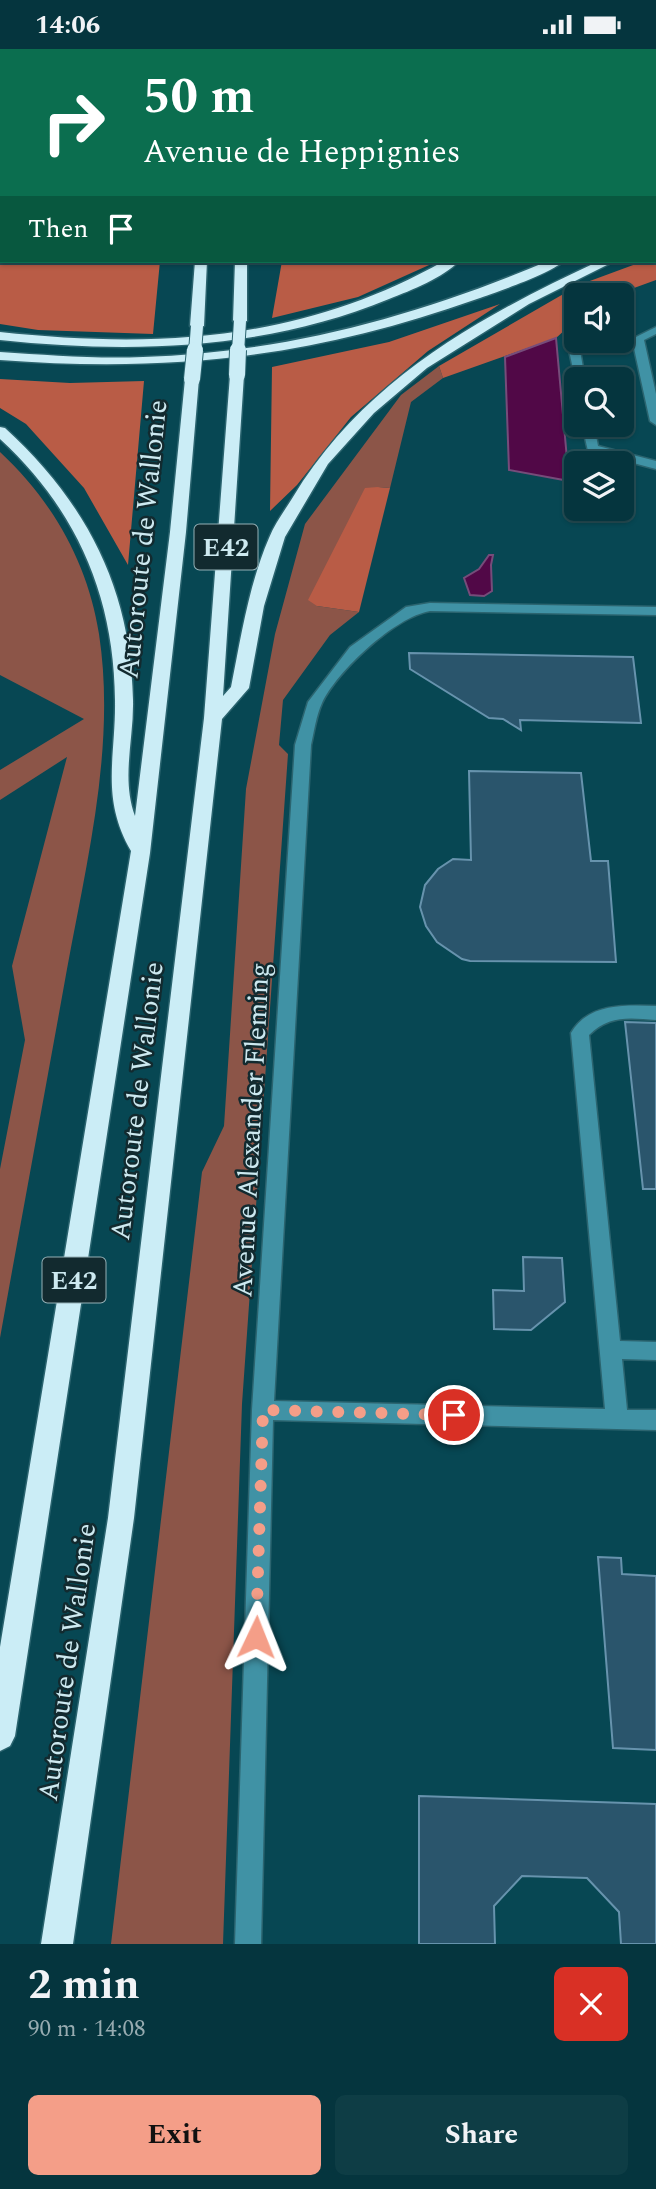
<!DOCTYPE html>
<meta charset="utf-8">
<style>
body{margin:0;font-family:Spectral,serif;background:#0e3d45;color:#f1f3f6;height:100vh;display:flex;flex-direction:column;font-size:26px;white-space:nowrap}
*{box-sizing:border-box;margin:0}
p{font-size:23px;color:#97abb0}
.icon{flex:none;width:38px;height:38px;fill:none;stroke:currentColor;stroke-width:2;stroke-linecap:round;stroke-linejoin:round}
.map{position:relative;height:1895px;overflow:hidden}
.drawer{display:flex;flex-direction:column;background:#05353e;flex:1}
.drawer>*{flex:none}
.top-card{position:absolute;left:0px;top:0px;width:656px;height:214px;box-shadow:0 2px 5px #0004,0 0 0 2px #265058;background:#0b6e4f;color:#fff;overflow:hidden}
.buttons{position:absolute;left:564px;top:234px;display:grid;gap:14px}
.buttons a{display:grid;place-items:center;width:70px;height:70px;border-radius:10px;background:#05353e;box-shadow:0 2px 5px #0004,0 0 0 2px #265058;font-size:35px}
.pin{position:absolute;display:grid;place-items:center;width:60px;height:60px;color:#fff;margin:-30px;border:4px solid #fff;border-radius:50%;box-shadow:0 2px 7px #0007}
.me{position:absolute;width:77px;margin:-38px;rotate:2deg;stroke-linejoin:round;filter:drop-shadow(0 0 5px #0008)}
.turn{display:flex;align-items:center;gap:24px;height:147px;padding:0 28px;font-size:32px}
.turn .icon{width:91px;height:91px;stroke-width:2.5}
.turn b{display:block;font-size:49px;line-height:60px}
.then{display:flex;align-items:center;height:66px;padding:0 28px;background:#0003;gap:14px;font-size:26px}
.round{display:grid;place-items:center;flex:none;width:74px;height:74px;border-radius:10px;background:#0e3d45}
.head{display:flex;align-items:center;justify-content:space-between;height:119px;padding:0 28px}
h1{font-size:42px;font-weight:700;line-height:52px}
.button{display:flex;gap:14px;margin-top:auto;padding:14px 28px}
.button a{flex:1;height:80px;border-radius:10px;background:#f49e88;color:#111;font-size:28px;font-weight:700;line-height:80px;text-align:center}
.button a+a{background:#0e3d45;color:#f1f3f6}
.status{display:flex;justify-content:space-between;align-items:center;height:49px;padding:0 35px;background:#05353e;direction:ltr}
.status svg{height:19px;fill:currentColor}
.map>svg:first-child{display:block}
.green{fill:#8c5548}
.forest{fill:#b95c46}
.water{fill:#510847;stroke:#764c7a;stroke-width:2}
.building{fill:#2a556c;stroke:#6793ad;stroke-width:2}
.lines{fill:none;stroke-linecap:round;stroke-linejoin:round}
.minor-casing{stroke:#2b646f;stroke-width:3}
.highway-casing{stroke:#2b646f;stroke-width:3}
.minor{fill:#4092a5;fill-rule:evenodd}
.highway{fill:#cbedf6;fill-rule:evenodd}
.highway-bridge-far1-casing{stroke:#2b646f;stroke-width:14;stroke-linecap:butt}
.highway-bridge-casing{stroke:#2b646f;stroke-width:18;stroke-linecap:butt}
.highway-bridge-far1{stroke:#cbedf6;stroke-width:12}
.highway-bridge{stroke:#cbedf6;stroke-width:16}
.route{stroke:#f49e88;stroke-width:12;stroke-dasharray:0 21.6}
.labels{text-anchor:middle;stroke-width:5;stroke-linejoin:round;paint-order:stroke}
.shield{fill:#122a2f;stroke:#95b0b6;stroke-width:2}
.shield-label{font-size:26px;font-weight:bold;fill:#cde9f0}
.street-label{font-size:28px;fill:#cde9f0;stroke:#122a2f}
</style>
<div class="status"><b>14:06</b><svg viewBox="0 0 49 12"><path d="M0 12V9h3v3zM5 12V6h3v6zM10 12V3h3v9zM15 12V0h3v12zM26 1h20v11H26zM47 4h2v5h-2z"/></svg></div>
<div class="map">
<svg width="656" height="1895" viewBox="0 0 656 1895">
<rect width="100%" height="100%" fill="#074753"/>
<path class="green" d="M 439,317 L 443,329 L 411,353 L 390,439 L 378,438 L 317,557 L 359,563 L 330,586 L 283,651 L 279,696 L 288,705 L 242,1355 L 223,1895 L 111,1895 L 202,1123 L 224,1077 L 246,740 L 275,585 L 305,475 L 401,346 Z
M 0,403 C 52,451 88,514 99,585 C 116,696 87,811 67,920 C 45,1043 22,1166 0,1289 L 0,1120 L 25,991 L 12,917 L 67,708 L 0,751 L 0,721 L 84,670 L 0,626 Z"/>
<path class="forest" d="M 0,194 L 2,212 L 160,212 L 153,285 L 38,281 L 0,275 Z
M 656,207 L 656,231 L 612,247 L 576,247 L 576,271 L 556,289 L 443,329 L 439,317 L 579,236 L 644,212 L 654,212 Z
M 282,212 L 438,212 L 358,248 L 272,269 Z
M 500,255 L 428,302 L 351,368 L 297,436 L 270,462 L 272,318 L 389,293 Z
M 0,330 L 70,334 L 144,332 L 128,516 L 84,439 L 26,375 L 0,359 Z
M 378,438 L 390,439 L 359,563 L 317,557 L 308,551 L 365,439 Z"/>
<path class="water" d="M 556,289 L 569,432 L 509,421 L 505,308 Z
M 489,506 L 493,506 L 491,516 L 492,542 L 484,547 L 470,546 L 464,529 L 479,520 Z"/>
<path class="building" d="M 409,604 L 633,608 L 641,674 L 520,671 L 521,681 L 503,670 L 489,669 L 410,620 Z
M 469,722 L 581,724 L 591,812 L 608,812 L 616,913 L 470,912 L 462,910 L 437,893 L 426,877 L 420,858 L 425,836 L 438,820 L 453,810 L 471,811 Z
M 625,973 L 656,974 L 656,1140 L 643,1140 Z
M 523,1208 L 562,1209 L 565,1253 L 531,1281 L 494,1280 L 493,1241 L 524,1242 Z
M 598,1508 L 621,1509 L 622,1525 L 656,1527 L 656,1701 L 613,1699 Z
M 419,1747 L 656,1755 L 656,1895 L 621,1895 L 619,1863 L 587,1829 L 522,1827 L 494,1857 L 495,1895 L 419,1895 Z"/>
<g class="lines">
<defs>
<path id="minor" d="M 656,278 L 656,285 L 644,291 L 656,345 L 656,376 L 650,372 L 632,290 Z
M 573,289 L 576,289 L 576,292 L 582,292 L 579,295 L 585,331 L 576,331 L 576,334 L 567,292 Z
M 582,376 L 594,376 L 598,397 L 656,412 L 656,420 L 588,402 Z
M 430,554 L 656,558 L 656,566 L 430,562 C 395,568 337,622 322,654 C 316,667 314,683 311,696 L 274,1352 L 605,1360 L 571,984 C 588,954 625,956 656,957 L 656,971 C 629,969 609,966 589,986 L 620,1292 L 656,1293 L 656,1311 L 622,1310 L 627,1361 L 656,1361 L 656,1381 L 273,1371 L 261,1895 L 235,1895 L 252,1361 L 295,696 L 308,653 L 350,598 L 406,558 Z"/>
<path id="highway" d="M 198,0 L 208,0 L 208,2 L 198,2 Z
M 231,0 L 241,0 L 242,2 L 232,2 Z
M 373,0 L 442,0 L 443,2 L 372,2 Z
M 500,0 L 516,0 L 517,2 L 501,2 Z
M 654,31 L 656,31 L 656,38 L 654,38 Z
M 0,32 L 2,32 L 2,38 L 0,38 Z
M 654,74 L 656,74 L 656,82 L 654,82 Z
M 654,110 L 656,110 L 656,118 L 654,118 Z
M 654,126 L 656,126 L 656,134 L 654,134 Z
M 656,144 L 656,152 L 654,153 L 654,145 Z
M 0,166 L 2,166 L 2,174 L 0,174 Z
M 654,188 L 656,188 L 656,196 L 654,196 Z
M 195,212 L 207,212 L 204,277 L 197,281 L 190,277 Z
M 235,212 L 247,212 L 247,272 L 240,276 L 233,272 Z
M 444,212 L 459,212 C 443,229 412,241 389,250 C 265,301 132,305 0,291 L 0,283 C 159,300 302,292 444,212 Z
M 548,212 L 564,212 C 550,225 497,243 477,250 C 314,308 172,324 0,311 L 0,303 C 48,306 95,310 143,308 C 284,304 418,267 548,212 Z
M 599,212 L 615,212 L 529,255 L 427,319 L 374,364 L 328,415 L 285,488 L 264,557 L 249,639 L 222,670 L 134,1469 L 73,1895 L 41,1895 L 108,1469 L 204,669 L 230,326 L 237,322 L 244,326 L 223,647 L 231,638 C 241,588 249,535 269,489 C 275,474 285,461 293,448 C 364,331 479,268 599,212 Z
M 192,326 L 199,330 L 186,483 L 150,804 L 15,1687 L 10,1697 L 0,1702 L 0,1598 L 131,802 C 100,748 116,708 115,651 C 114,546 76,460 0,390 L 0,378 L 5,379 C 86,453 131,539 133,651 C 134,690 121,729 135,767 L 170,483 L 185,330 Z"/>
</defs>
<use href="#minor" class="minor-casing"/>
<use href="#highway" class="highway-casing"/>
<use href="#minor" class="minor"/>
<use href="#highway" class="highway"/>
<defs>
<path id="highway-bridge-far1" d="M 195,303 L 197,277
M 238,303 L 240,272"/>
<path id="highway-bridge" d="M 237,326 L 238,301
M 192,330 L 195,301"/>
</defs>
<use href="#highway-bridge-far1" class="highway-bridge-far1-casing"/>
<use href="#highway-bridge" class="highway-bridge-casing"/>
<use href="#highway-bridge-far1" class="highway-bridge-far1"/>
<use href="#highway-bridge" class="highway-bridge"/>
</g>
<g class="lines">
<path class="route" d="M 256,1588 L 263,1361 L 454,1366"/>
</g>
<g class="labels">
<g class="shield">
<rect x="194.5" y="475.5" width="63" height="45" rx="5"/>
<rect x="42.5" y="1208.5" width="63" height="45" rx="5"/>
</g>
<g class="shield-label">
<text x="226" y="507">E42</text>
<text x="74" y="1240">E42</text>
</g>
<g class="street-label">
<text transform="translate(142 490) rotate(-84)" y="10">Autoroute de Wallonie</text>
<text transform="translate(136 1052) rotate(-83)" y="10">Autoroute de Wallonie</text>
<text transform="translate(250 1081) rotate(-87)" y="10">Avenue Alexander Fleming</text>
<text transform="translate(66 1613) rotate(-82)" y="10">Autoroute de Wallonie</text>
</g>
</g>
</svg>
<div class="buttons">
<a><svg class="icon" aria-label="sound" viewBox="0 0 24 24"><path d="M4 9h4l5-4v14l-5-4H4zM17 9q2 3 0 6"/></svg></a>
<a><svg class="icon" aria-label="search" viewBox="0 0 24 24"><circle cx="10" cy="10" r="6"/><path d="M15 15l6 6"/></svg></a>
<a><svg class="icon" aria-label="layers" viewBox="0 0 24 24"><path d="M12 4l9 5-9 5-9-5zM3 14l9 5 9-5"/></svg></a>
</div>
<div class="pin" style="left:454px;top:1366px;background:#d93025"><svg class="icon" aria-label="arrive" viewBox="0 0 24 24"><path d="M6 21V4h12l-3 4 3 4H6"/></svg></div>
<svg class="me" style="left:256px;top:1588px" viewBox="-20 -20 40 40"><path d="M0-17L14 15 0 8-14 15z" fill="#f49e88" stroke="#fff" stroke-width="4"/></svg>
<div class="top-card">
<div class="turn"><svg class="icon" aria-label="right" viewBox="0 0 24 24"><path d="M7 20v-9h11M14 6l5 5-5 5"/></svg><div><b>50 m</b>Avenue de Heppignies</div></div>
<div class="then">Then<svg class="icon" aria-label="arrive" viewBox="0 0 24 24"><path d="M6 21V4h12l-3 4 3 4H6"/></svg></div>
</div>
</div>
<section class="drawer">
<div class="head"><div><h1>2 min</h1><p>90 m · 14:08</p></div><a class="round" style="background:#d93025;color:#fff"><svg class="icon" aria-label="close" viewBox="0 0 24 24"><path d="M6 6l12 12M18 6L6 18"/></svg></a></div>
<div class="button"><a>Exit</a><a>Share</a></div>
</section>
